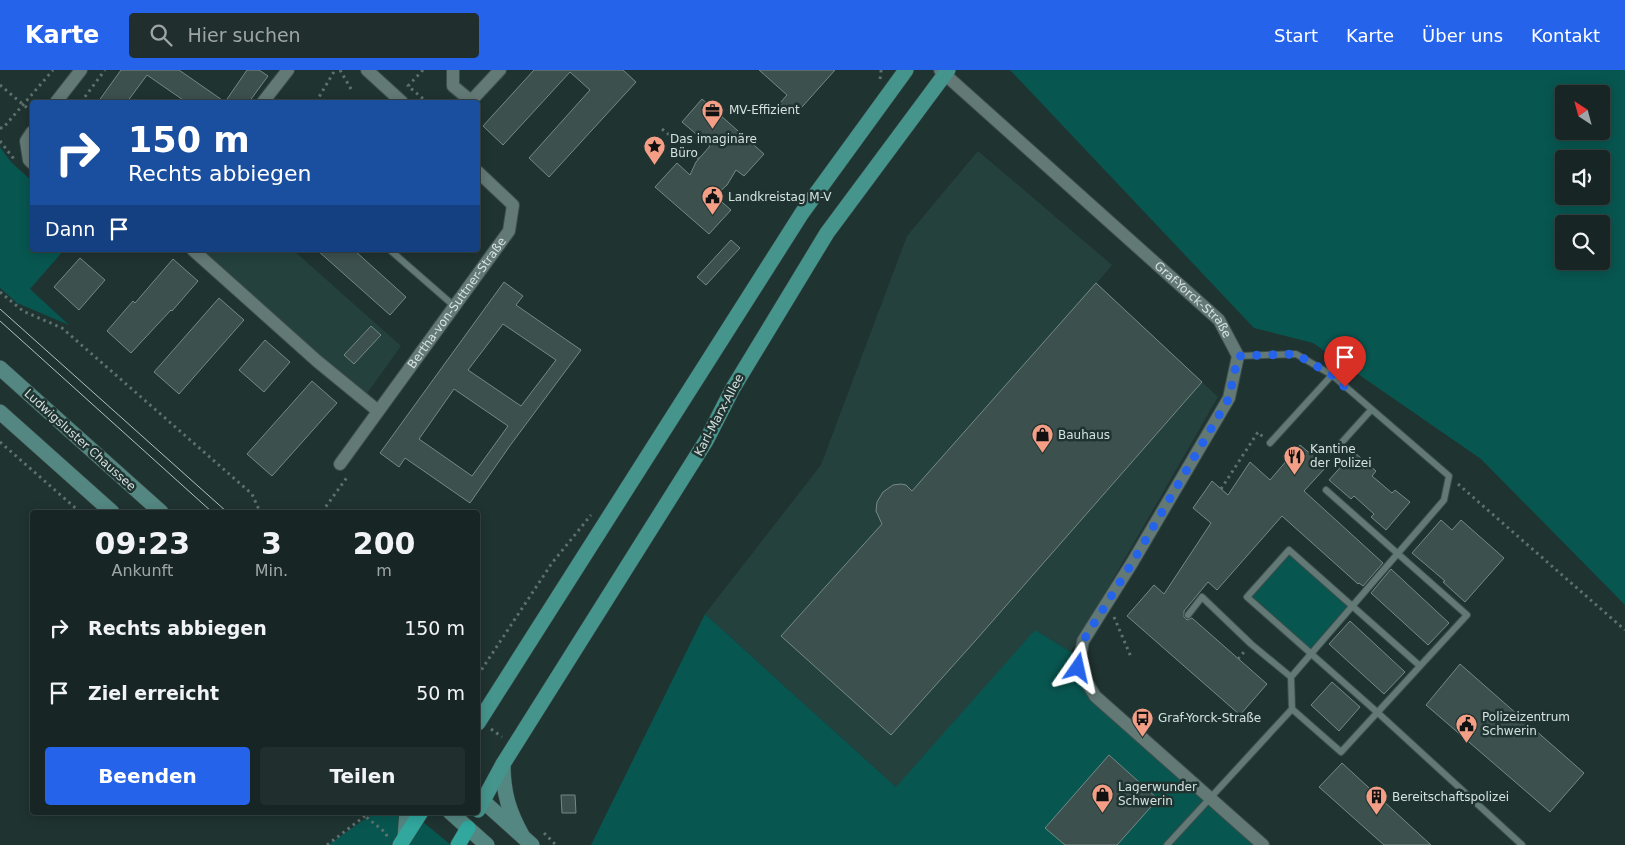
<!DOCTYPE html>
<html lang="de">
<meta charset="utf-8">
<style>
body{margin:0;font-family:"DejaVu Sans",sans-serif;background:#202e2d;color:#f1f3f6;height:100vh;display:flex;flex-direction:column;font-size:19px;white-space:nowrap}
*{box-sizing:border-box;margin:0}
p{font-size:16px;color:#9ea5a7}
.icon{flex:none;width:28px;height:28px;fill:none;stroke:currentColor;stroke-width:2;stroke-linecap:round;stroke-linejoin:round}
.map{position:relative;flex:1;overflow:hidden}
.details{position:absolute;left:30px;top:440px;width:450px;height:305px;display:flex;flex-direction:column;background:#172625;border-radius:5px;box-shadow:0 2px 12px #0003,0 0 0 1px #364342}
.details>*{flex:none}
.banner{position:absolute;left:30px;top:30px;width:450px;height:152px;border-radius:5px;box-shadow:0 2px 12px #0003,0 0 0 1px #364342;background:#1a4fa0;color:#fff;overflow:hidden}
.needle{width:32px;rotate:324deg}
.fabs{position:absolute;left:1555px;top:15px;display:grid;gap:10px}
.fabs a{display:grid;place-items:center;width:55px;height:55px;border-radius:5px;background:#172625;box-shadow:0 2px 12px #0003,0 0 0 1px #364342;font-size:25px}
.pin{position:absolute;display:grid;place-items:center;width:42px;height:42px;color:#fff;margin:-51px -21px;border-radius:50% 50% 50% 0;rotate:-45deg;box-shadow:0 0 5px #0007}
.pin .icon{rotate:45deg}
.me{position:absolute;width:55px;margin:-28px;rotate:11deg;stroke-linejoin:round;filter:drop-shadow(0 0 4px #0008)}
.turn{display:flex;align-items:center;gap:18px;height:105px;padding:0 15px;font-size:22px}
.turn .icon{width:65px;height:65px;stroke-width:2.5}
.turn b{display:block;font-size:35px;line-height:42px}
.then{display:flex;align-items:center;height:48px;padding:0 15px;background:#0003;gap:10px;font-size:19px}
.eta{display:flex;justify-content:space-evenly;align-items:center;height:85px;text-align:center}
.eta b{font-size:30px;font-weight:700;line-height:35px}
.primary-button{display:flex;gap:10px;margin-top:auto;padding:10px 15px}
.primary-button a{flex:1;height:58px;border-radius:5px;background:#2563eb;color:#fff;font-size:20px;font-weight:700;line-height:58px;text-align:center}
.primary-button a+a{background:#202e2d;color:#f1f3f6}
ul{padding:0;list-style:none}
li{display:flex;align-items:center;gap:15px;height:65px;padding:0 15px}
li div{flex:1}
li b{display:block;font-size:19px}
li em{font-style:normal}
header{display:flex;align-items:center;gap:30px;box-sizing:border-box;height:70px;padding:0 25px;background:#2563eb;color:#fff}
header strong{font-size:24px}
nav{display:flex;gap:28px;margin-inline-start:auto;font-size:18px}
.search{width:350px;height:45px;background:#202e2d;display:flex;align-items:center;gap:12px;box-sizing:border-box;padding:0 18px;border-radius:5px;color:#9ea5a7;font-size:19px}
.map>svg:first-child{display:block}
.built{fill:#24413e}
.green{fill:#085650;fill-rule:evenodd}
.building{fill:#3c504d;stroke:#748a87;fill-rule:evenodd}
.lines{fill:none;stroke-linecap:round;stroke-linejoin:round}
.lane-casing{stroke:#3d4e4c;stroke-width:8}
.street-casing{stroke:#3d4e4c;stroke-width:14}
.secondary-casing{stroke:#3d4e4c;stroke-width:16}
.primary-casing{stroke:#3d4e4c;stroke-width:16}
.highway-casing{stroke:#3d4e4c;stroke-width:16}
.path{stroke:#5f716f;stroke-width:3;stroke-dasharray:2.5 4;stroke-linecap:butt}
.lane{stroke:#637976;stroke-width:6}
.street{stroke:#637976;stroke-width:12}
.secondary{stroke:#548782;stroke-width:15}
.primary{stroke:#45958d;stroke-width:15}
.highway{stroke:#31a79d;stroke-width:15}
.tram{stroke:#b3c1bf;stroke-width:1}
.route{stroke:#2563eb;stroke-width:9;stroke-dasharray:0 16.2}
.labels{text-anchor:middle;stroke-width:5;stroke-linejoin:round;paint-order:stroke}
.poi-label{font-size:12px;fill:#d5e1df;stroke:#1f3331;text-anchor:start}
.street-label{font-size:12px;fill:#d5e1df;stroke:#1f3331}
</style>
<header>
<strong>Karte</strong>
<div class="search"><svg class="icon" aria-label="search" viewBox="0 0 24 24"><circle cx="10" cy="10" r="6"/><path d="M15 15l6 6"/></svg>Hier suchen</div>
<nav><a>Start</a><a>Karte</a><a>Über uns</a><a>Kontakt</a></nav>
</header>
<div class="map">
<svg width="1625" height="775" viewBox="0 0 1625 775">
<rect width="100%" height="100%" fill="#1f3331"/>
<path class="built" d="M 978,81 L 1112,195 L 1097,213 L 1218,327 L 1071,582 L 1035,560 L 1065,595 L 896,717 L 705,544 L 821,395 L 907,166 Z
M 193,180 L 293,180 L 401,276 L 363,329 Z"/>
<path class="green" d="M 1010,0 L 1625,0 L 1625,535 L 1481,389 L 1313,273 L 1254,258 ZM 1564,24 L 1601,24 L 1601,61 L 1564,61 ZM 1564,89 L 1601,89 L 1601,126 L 1564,126 ZM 1564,154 L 1601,154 L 1601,191 L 1564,191 Z
M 0,77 L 11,92 L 32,111 L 32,180 L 64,180 L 30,219 L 69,255 L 17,233 L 0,218 Z
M 1289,480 L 1353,536 L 1311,584 L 1247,527 Z
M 705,544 L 896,717 L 1035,560 L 1071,582 L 1077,589 L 1095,626 L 1263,775 L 591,775 Z
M 377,742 L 412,743 L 451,775 L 328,775 L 365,749 Z"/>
<path class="building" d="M 121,0 L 179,0 L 225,32 L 247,0 L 259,0 L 268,6 L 249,32 L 186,32 L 147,5 L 127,32 L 98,32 Z
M 534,0 L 623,0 L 636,12 L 549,107 L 529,88 L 590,20 L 570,2 L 503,75 L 483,56 Z
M 759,0 L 835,0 L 794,46 L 780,33 L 787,25 Z
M 702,29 L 764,84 L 744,106 L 736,100 L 727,115 L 715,126 L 731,140 L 709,164 L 655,117 L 677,93 L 690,105 L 696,92 L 710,76 L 682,52 Z
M 731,170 L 740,178 L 706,215 L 697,207 Z
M 317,180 L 354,180 L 406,227 L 390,245 Z
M 80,188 L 105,210 L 79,240 L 54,217 Z
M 173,189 L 198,211 L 172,241 L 171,240 L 131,283 L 107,261 L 133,231 L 135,233 Z
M 504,212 L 523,226 L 516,235 L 581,280 L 509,377 L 470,433 L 405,388 L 399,397 L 380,383 ZM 503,254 L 556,290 L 521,336 L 468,300 ZM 454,319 L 508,356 L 472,406 L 419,369 Z
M 1096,213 L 1202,312 L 976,570 L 891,665 L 781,566 L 882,454 L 876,441 L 877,432 L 883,422 L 893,415 L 901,414 L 906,415 L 912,421 Z
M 219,228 L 244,250 L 179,324 L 154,302 Z
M 371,256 L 381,265 L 354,294 L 344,285 Z
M 265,270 L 290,292 L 264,322 L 239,300 Z
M 312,311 L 337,333 L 272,406 L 247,384 Z
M 1300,375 L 1326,397 L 1304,421 L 1383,493 L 1363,516 L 1359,513 L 1358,514 L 1282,446 L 1217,520 L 1208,512 L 1184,541 L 1184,547 L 1187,550 L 1192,548 L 1267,614 L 1240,645 L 1127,546 L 1154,515 L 1164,524 L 1211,453 L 1193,438 L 1212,411 L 1228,425 L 1250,392 L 1270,410 Z
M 1354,382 L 1376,401 L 1372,406 L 1392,423 L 1395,420 L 1410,432 L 1386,460 L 1371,447 L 1374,444 L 1354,426 L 1351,429 L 1329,410 Z
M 1441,450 L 1452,460 L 1461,450 L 1504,488 L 1465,532 L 1443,512 L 1445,511 L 1412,483 Z
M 1391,499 L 1449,553 L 1428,575 L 1371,523 Z
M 1350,551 L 1405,602 L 1384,624 L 1329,574 Z
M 1460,594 L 1584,703 L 1550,742 L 1426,635 Z
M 1332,612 L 1360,637 L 1339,661 L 1311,635 Z
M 1109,685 L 1158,729 L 1117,775 L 1065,775 L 1045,758 Z
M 1342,693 L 1431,775 L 1384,775 L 1319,717 Z
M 561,725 L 575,725 L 576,743 L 562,743 Z"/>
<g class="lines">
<defs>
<path id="lane" d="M 390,180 L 453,235
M 1270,373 L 1332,305
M 1334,381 L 1371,340
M 1188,545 L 1202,527 L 1251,574 L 1291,607
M 1420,596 L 1289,480 L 1247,527 L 1377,642 L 1522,775
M 1292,639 L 1341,682 L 1467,545 L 1326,420
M 1167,775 L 1292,639 L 1291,607 L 1444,430 L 1449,406 L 1332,305 L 1296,284 L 1238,286"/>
<g id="street">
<path d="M 367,0 L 402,32"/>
<path d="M 453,0 L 453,16 L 471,31"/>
<path id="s1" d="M 940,0 L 1219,250 L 1238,286 L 1229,328 L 1132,493 L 1083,571 L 1078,598 L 1095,626 L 1263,775"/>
<path d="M 56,32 L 81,0"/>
<path d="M 263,32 L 288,0"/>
<path d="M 470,32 L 500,0"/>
<path d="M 32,62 L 26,71 L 29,90 L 32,93"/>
<path d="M 193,180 L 317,291 L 378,341"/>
<path id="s2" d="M 340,394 L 509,161 L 513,135 L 478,102"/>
</g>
<path id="secondary" d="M 0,298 L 161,442
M 0,342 L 112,442
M 503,694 C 503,723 509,742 523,767
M 483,731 L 532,775
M 450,742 L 487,775
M 405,767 L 407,742"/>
<path id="primary" d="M 478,653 L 802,143 L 906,0
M 478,740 L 503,694 L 706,371 L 733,318 L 827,163 L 948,0"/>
<path id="highway" d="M 400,775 L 421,742
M 458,775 L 468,758"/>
</defs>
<use href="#lane" class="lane-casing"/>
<use href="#street" class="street-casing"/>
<use href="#secondary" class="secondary-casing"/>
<use href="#primary" class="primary-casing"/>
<use href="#highway" class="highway-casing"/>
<path class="path" d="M 340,0 L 351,19
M 423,0 L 408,16 L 427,32
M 880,9 L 881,4 L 881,0
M 0,15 L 32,42
M 81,32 L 105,0
M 316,32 L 335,0
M 0,58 L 3,58 L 53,0
M 662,59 L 699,89
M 0,71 L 14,89
M 0,222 L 23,241 L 62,258 L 252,424 L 260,442
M 0,372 L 80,442
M 1458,414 L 1625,560
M 1221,419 L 1258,362 L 1263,367
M 322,442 L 348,406
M 1114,547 L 1131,587
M 1238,589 L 1244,582
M 478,605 L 552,493 L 591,445
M 491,659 L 502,667
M 367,742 L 365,746 L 386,763 L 387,767
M 544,763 L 556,775
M 327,775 L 365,746"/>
<use href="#lane" class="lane"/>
<use href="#street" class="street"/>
<use href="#secondary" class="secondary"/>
<use href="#primary" class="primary"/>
<use href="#highway" class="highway"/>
<path class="tram" d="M 0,239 L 227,442
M 0,251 L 212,442"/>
</g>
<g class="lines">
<path class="route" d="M 1078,598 L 1083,571 L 1132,493 L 1229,328 L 1238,286 L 1296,284 L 1332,305 L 1345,317"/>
</g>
<defs>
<symbol id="office-pin" viewBox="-11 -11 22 30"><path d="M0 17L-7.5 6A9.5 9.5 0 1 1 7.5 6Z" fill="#f49e86" stroke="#1f3331"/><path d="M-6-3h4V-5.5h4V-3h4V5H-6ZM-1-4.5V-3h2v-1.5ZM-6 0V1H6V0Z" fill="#111"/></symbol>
<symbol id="sight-pin" viewBox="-11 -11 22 30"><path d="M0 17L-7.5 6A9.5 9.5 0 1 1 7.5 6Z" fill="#f49e86" stroke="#1f3331"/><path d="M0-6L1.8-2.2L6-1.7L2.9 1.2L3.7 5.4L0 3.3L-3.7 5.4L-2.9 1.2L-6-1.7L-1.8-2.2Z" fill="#111"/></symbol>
<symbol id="civic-pin" viewBox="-11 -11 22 30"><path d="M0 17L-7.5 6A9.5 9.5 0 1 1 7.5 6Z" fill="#f49e86" stroke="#1f3331"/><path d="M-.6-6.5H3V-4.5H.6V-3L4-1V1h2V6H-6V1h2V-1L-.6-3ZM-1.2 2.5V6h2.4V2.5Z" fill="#111"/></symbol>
<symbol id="shop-pin" viewBox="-11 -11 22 30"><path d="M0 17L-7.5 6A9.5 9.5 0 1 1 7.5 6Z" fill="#f49e86" stroke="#1f3331"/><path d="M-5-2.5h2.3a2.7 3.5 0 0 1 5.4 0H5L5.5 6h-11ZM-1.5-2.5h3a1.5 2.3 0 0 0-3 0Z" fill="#111"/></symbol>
<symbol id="restaurant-pin" viewBox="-11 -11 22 30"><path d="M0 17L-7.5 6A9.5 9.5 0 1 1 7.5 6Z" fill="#f49e86" stroke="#1f3331"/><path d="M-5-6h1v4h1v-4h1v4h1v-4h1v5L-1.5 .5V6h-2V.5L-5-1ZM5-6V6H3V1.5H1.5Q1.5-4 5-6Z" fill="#111"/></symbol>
<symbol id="bus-pin" viewBox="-11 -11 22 30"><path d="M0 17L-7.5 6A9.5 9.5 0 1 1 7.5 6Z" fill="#f49e86" stroke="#1f3331"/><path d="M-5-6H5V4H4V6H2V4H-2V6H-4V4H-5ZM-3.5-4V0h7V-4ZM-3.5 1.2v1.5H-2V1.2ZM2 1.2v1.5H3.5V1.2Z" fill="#111"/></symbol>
<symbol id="building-pin" viewBox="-11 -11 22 30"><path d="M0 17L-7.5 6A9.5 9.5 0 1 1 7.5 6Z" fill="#f49e86" stroke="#1f3331"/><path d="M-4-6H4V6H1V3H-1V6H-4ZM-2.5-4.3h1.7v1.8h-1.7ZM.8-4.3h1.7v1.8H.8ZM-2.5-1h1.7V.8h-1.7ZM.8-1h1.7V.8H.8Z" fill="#111"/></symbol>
</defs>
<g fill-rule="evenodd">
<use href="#office-pin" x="700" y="28" width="25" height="34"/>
<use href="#sight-pin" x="642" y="64" width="25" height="34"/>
<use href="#civic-pin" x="700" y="114" width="25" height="34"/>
<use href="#shop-pin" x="1030" y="352" width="25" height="34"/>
<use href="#restaurant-pin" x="1282" y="374" width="25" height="34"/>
<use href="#bus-pin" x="1130" y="636" width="25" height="34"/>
<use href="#civic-pin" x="1454" y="642" width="25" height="34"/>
<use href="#shop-pin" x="1090" y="712" width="25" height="34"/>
<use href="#building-pin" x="1364" y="714" width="25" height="34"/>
</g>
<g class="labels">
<g class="poi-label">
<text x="729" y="44">MV-Effizient</text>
<text x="670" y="73">Das imaginäre<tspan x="670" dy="14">Büro</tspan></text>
<text x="728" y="131">Landkreistag M-V</text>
<text x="1058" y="369">Bauhaus</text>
<text x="1310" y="383">Kantine<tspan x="1310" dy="14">der Polizei</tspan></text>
<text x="1482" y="651">Polizeizentrum<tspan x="1482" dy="14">Schwerin</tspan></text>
<text x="1158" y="652">Graf-Yorck-Straße</text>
<text x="1118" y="721">Lagerwunder<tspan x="1118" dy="14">Schwerin</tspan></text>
<text x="1392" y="731">Bereitschaftspolizei</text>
</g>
<g class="street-label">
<text dy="4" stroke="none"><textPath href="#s1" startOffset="342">Graf-Yorck-Straße</textPath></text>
<text dy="4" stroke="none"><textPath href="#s2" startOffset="199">Bertha-von-Suttner-Straße</textPath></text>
<text transform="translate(719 345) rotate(-62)" y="4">Karl-Marx-Allee</text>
<text transform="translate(80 370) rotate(42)" y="4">Ludwigsluster Chaussee</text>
</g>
</g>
</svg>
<div class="fabs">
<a><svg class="needle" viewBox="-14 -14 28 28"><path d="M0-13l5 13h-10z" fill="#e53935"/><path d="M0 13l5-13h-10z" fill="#9ea5a7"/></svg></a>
<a><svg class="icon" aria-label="sound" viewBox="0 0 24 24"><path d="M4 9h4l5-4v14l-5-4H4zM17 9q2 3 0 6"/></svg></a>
<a><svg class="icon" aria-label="search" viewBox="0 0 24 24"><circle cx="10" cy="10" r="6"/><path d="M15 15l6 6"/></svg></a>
</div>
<div class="pin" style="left:1345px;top:317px;background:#d93025"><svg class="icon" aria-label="arrive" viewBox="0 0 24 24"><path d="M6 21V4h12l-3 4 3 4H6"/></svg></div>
<svg class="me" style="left:1078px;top:598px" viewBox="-20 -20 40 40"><path d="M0-17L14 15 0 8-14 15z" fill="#2563eb" stroke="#fff" stroke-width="4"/></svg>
<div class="banner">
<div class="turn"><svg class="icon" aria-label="right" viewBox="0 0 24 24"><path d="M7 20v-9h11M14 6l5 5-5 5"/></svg><div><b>150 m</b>Rechts abbiegen</div></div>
<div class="then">Dann<svg class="icon" aria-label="arrive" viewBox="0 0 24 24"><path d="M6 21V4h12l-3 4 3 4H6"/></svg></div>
</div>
<section class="details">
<div class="eta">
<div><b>09:23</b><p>Ankunft</p></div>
<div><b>3</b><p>Min.</p></div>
<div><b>200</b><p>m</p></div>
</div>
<ul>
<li><svg class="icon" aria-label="right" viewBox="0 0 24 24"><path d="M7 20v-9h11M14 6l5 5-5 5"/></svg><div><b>Rechts abbiegen</b></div><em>150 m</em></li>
<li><svg class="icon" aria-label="arrive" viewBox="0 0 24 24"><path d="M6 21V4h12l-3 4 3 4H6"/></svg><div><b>Ziel erreicht</b></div><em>50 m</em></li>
</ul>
<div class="primary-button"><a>Beenden</a><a>Teilen</a></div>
</section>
</div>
